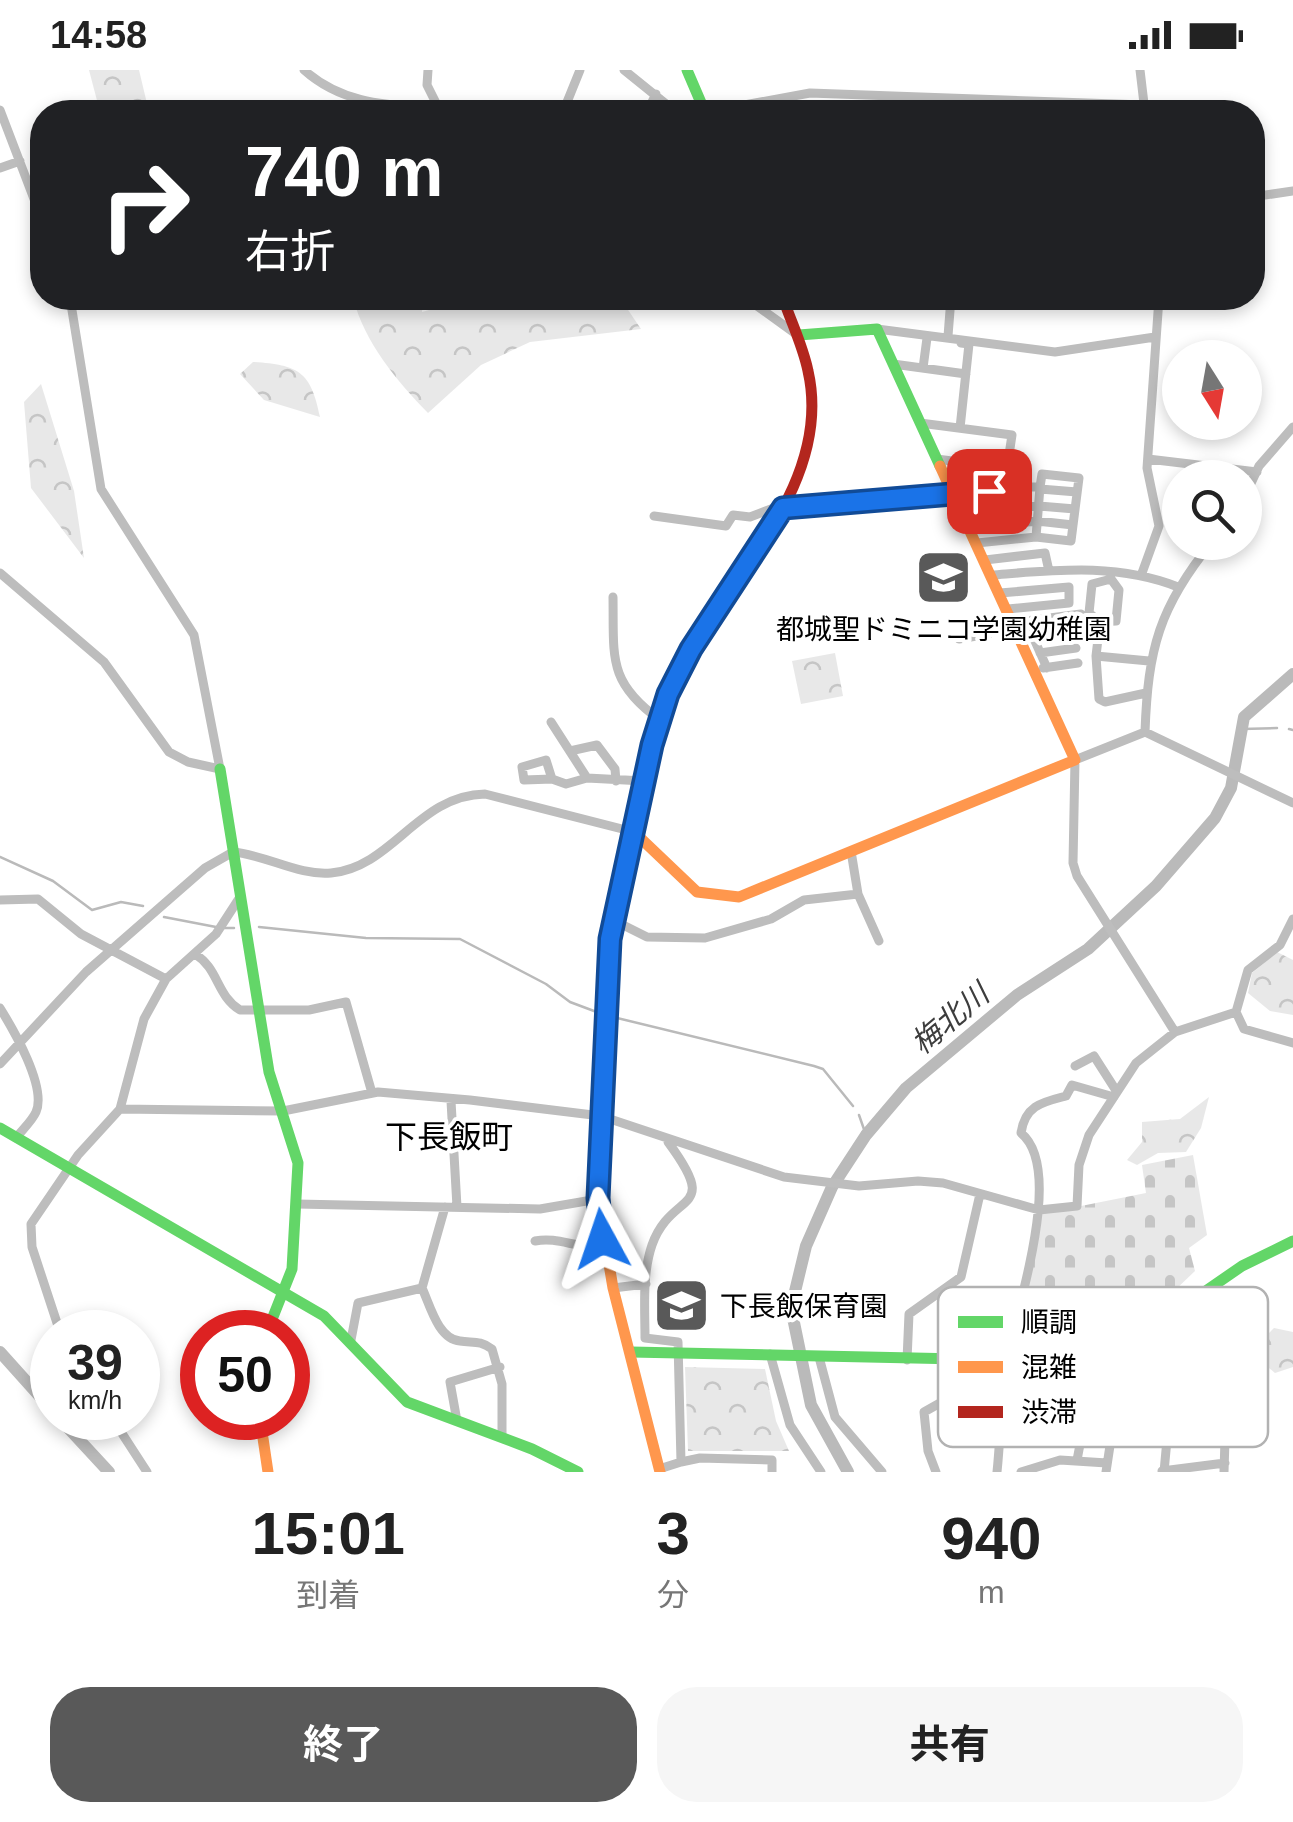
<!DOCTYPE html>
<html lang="ja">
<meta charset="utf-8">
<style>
body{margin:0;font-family:Arial,"Noto Sans JP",sans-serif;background:#f6f6f6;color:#222;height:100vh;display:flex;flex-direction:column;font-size:38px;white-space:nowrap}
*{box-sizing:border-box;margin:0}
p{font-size:32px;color:#767676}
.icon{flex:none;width:55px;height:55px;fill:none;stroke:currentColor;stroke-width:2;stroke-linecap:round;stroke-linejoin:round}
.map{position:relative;height:1402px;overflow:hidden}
.details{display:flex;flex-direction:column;background:#fff;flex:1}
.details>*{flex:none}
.hud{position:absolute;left:30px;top:30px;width:1235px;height:210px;border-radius:40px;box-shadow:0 5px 15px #0003;background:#202124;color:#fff;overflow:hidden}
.needle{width:65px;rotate:169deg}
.controls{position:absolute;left:1162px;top:270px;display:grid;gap:20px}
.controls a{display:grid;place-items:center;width:100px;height:100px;border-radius:50%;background:#fff;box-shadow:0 5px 15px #0003;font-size:50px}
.speed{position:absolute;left:30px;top:1240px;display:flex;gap:20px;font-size:50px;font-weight:700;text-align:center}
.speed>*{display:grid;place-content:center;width:130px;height:130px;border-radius:50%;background:#fff;box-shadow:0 5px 15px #0003;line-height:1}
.speed small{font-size:25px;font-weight:400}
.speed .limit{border:15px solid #d22;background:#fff;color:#111}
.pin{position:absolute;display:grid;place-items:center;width:85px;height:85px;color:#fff;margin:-42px;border-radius:20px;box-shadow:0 5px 15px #0006}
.me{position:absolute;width:110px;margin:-55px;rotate:355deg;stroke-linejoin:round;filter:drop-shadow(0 0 8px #0008)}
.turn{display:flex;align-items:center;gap:35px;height:210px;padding:0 50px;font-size:45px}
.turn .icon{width:130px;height:130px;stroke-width:2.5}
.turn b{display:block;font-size:70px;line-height:85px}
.eta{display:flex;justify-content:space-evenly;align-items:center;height:170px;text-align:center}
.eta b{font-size:60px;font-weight:700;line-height:70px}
.cta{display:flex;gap:20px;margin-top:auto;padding:20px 50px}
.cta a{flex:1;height:115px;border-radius:40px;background:#595959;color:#fff;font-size:40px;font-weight:700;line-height:115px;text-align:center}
.cta a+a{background:#f6f6f6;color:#222}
.status{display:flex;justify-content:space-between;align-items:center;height:70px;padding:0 50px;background:#fff;direction:ltr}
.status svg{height:28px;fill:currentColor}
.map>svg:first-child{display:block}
.forest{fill:url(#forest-crowns)}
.cemetery{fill:url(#cemetery-stones)}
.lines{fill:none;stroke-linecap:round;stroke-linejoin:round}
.stream{stroke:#bababa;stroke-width:2.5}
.river{stroke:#bababa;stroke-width:12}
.street{stroke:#bdbdbd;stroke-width:9}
.fast{stroke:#63d668;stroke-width:11}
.slow{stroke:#ff974d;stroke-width:11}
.jam{stroke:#b3261e;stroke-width:11}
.route-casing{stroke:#114b97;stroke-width:25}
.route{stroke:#1a73e8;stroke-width:18}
.labels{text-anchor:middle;stroke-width:8;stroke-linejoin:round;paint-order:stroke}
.poi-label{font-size:28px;fill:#000;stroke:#fff}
.water-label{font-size:30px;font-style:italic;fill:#3d3d3d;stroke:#fff}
.quarter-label{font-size:32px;fill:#000;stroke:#fff}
.key{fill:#fff;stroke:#b2b2b2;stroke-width:2.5}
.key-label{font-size:28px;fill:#000}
</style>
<div class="status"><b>14:58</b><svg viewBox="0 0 49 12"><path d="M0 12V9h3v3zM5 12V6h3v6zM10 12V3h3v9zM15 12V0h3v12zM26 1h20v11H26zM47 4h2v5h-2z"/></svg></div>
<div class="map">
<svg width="1293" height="1402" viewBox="0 0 1293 1402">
<defs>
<pattern id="forest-crowns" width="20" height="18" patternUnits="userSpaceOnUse" patternTransform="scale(2.5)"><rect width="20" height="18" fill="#e8e8e8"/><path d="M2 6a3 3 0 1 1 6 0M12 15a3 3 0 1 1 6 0" fill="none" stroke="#c5c5c5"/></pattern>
<pattern id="cemetery-stones" width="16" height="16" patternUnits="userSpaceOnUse" patternTransform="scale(2.5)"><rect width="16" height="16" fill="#e8e8e8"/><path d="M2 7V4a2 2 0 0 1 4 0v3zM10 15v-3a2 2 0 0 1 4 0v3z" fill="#c5c5c5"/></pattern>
</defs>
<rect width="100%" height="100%" fill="#fff"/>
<path class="forest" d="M 89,0 L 139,0 L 149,42 L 100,42 Z
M 353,228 L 423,228 L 422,242 L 471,228 L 612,228 L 624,234 L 641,259 L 530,272 L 481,295 L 428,343 C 396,310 365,273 353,228 Z
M 253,292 C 298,295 311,301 320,347 L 264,330 L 240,304 Z
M 41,314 L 74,421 L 84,488 L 31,418 L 24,332 Z
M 835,583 L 843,626 L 801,634 L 792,591 Z
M 1277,882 L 1293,890 L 1293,945 L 1270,941 L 1248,923 L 1252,903 Z
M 1209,1027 L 1201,1058 L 1186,1082 L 1158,1083 L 1137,1095 L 1127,1090 L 1142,1072 L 1142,1052 L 1180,1049 Z
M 1274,1258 L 1293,1262 L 1293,1297 L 1275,1303 L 1263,1293 L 1265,1267 Z
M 685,1297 L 765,1299 L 776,1351 L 789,1381 L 688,1381 Z"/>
<path class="cemetery" d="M 1193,1085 L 1207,1165 L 1189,1178 L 1195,1201 L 1173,1222 L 1172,1237 L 1148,1250 L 1052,1273 L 1055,1249 L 1021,1240 L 1041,1144 L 1146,1123 L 1142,1095 Z"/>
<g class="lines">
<path class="stream" d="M 1242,659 L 1277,658
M 1289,659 L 1293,660
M 0,787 L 53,811 L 92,840 L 121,832 L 143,836
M 164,847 L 216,857
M 259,857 L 366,868 L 460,869 L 546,914 L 570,932 L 602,944
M 224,858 L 234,858
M 609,946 L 814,996 L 823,999 L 853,1036
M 859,1045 L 866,1065"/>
<path class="river" d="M 0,1282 L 52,1340
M 59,1348 L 109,1402
M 848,1402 L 811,1335 L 791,1238 L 806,1176 L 832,1117 L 866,1065 L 906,1018 L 1017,925 L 1088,879 L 1156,816 L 1215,748 L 1231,718 L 1244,647 L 1293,604"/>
<path class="street" d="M 304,0 C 343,35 389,35 439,39
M 428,0 L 427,15 L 439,39
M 624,0 L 676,42
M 1140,0 L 1145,42
M 0,40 L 42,150
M 563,42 L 580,0
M 647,42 L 656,24
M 706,42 L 810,23 L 1144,35
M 0,98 L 20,91
M 1252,127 L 1293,121
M 746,228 L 796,264
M 877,259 L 1055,282 L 1155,267
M 948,266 L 951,228
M 893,294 L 966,304
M 923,298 L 927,268
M 920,353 L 1012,365 L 1007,398
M 960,358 L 969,274 L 961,273
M 937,389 L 1025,401 L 1023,417 L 1040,417 L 1036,467 L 977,473
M 1148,389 L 1257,402
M 946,407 L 1006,415
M 1040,419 L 1077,422
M 1245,426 L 1259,396 L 1293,357
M 962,442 L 1039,436 L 1075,439
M 654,446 L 726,456 L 733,445 L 750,447 L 771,439 L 1023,417
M 970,458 L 1037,451 L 1073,455
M 1036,467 L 1071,471 L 1079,408 L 1042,404 L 1040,417
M 985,490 L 1045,483 L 1049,501
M 0,503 L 104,592 L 169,682 L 188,692 L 220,699 L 194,565 L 101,419 L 70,228
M 1142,503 L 1159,456 L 1147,398 L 1159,228
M 992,505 C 1057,500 1117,493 1178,517
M 1000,523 L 1069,517 L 1069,533 L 1008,539
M 613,527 C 614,587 607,612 660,650
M 1100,552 L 1116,551 L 1119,520 L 1111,509 L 1092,514 L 1089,543 L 1100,552 L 1096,586 L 1099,629 L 1105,632 L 1146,623
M 1033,567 L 1078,561
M 959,569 L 988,564 L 1013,551
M 1040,583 L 1076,578
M 1096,586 L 1149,591
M 1043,598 L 1078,593
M 1047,598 L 1026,551 L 1081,544
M 551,652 L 587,708
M 1145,662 L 1075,690 L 1073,793 L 1077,806 L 1175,962
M 1145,662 C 1148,579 1159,537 1212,472
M 1145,662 L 1293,733
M 570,681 L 597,675 L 615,699 L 616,711
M 552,709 L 524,710 L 522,697 L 546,690 L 552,709 L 566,714 L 587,708 L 644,711
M 858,824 L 879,871
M 0,830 L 38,829 L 81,864 L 166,909
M 613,850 L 647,867 L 705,868 L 771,849 L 804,830 L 858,824 L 851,781
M 195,884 C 219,899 216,925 240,940 L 309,940 L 346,932 L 372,1023
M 0,938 C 13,959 47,1017 36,1042 C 32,1051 22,1060 16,1068
M 1236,942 L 1244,959 L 1293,973
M 0,994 L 86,902 L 205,798 L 233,782 C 266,785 299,806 331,803 C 393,797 418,725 485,724 L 634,762
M 1075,996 L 1094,986 L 1117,1022
M 451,1031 L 457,1137
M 120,1039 L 283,1041 L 378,1022 L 470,1030 L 601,1046 L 784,1107 L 859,1116 L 918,1111 L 943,1113 L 1039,1140 L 1077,1136 L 1079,1095 L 1089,1065 L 1136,993 L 1175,962 L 1236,942 L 1248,900 L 1280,875 L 1293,849
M 297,1134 L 540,1139 L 598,1129
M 535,1171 C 561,1166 579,1181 604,1175
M 422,1218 C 430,1235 438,1269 460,1271 C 473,1273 480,1270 492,1279 L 502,1314 L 502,1366
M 613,1218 L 646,1214
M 1158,1254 L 1173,1305 L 1164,1402
M 1216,1254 L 1227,1303
M 60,1262 L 32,1177 L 31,1154 L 78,1085 L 120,1039 L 144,949 L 166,909 L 216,864 L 240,827
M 1163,1265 L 1187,1251 L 1216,1254 L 1216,1236 L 1206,1222
M 351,1270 L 358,1233 L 422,1218 L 445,1137
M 770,1284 L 790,1355 L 821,1402
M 819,1287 L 835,1347 L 882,1402
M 907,1290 L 909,1244 L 961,1207 L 980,1124
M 112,1348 L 147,1402
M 457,1351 L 450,1312 L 500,1297
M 1110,1368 L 1169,1350 L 1229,1345
M 1077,1390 L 1083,1359 L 1102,1322 L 1091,1272
M 681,1392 L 700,1388 L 772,1390 L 772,1402
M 659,1399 L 681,1392 L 678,1272 L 645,1268 C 645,1238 642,1204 652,1175 C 672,1119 722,1145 668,1072
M 1162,1401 L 1225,1393
M 936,1402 L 928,1381 L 924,1342 L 956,1324 L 980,1292
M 997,1402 C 1001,1364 1001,1324 1008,1286 C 1017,1236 1065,1099 1021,1063 C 1025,1035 1043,1032 1066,1026 L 1072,1015 L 1114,1027
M 1021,1402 L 1060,1390 L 1107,1393
M 1106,1402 L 1118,1323 C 1154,1311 1189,1298 1227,1303 L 1224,1402"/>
<path class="fast" d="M 687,0 L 705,42
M 799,265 L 877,259 L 940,396
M 220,699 L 269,1002 L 298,1093 L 292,1199 L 267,1262
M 0,1058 L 324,1246 L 407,1332 L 532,1379 L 578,1402
M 631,1282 L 1007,1290 L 1158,1254 L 1242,1196 L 1293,1171"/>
<path class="slow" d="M 645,707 L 610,869 L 598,1129 L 613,1218 L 660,1402
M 634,762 L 697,822 L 739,827 L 1075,690 L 940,396
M 260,1348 L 268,1402"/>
<path class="jam" d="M 645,707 C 655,661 668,617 692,577 C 742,495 832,406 808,301 C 803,276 791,252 783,228"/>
</g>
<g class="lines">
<defs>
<path id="route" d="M 602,1169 L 598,1128 L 610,869 L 652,675 L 668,624 L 691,579 L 783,438 L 989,421"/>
</defs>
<use href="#route" class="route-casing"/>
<use href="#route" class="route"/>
</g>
<defs>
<symbol id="school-square" viewBox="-11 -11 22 22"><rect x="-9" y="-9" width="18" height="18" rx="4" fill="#595959" stroke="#fff"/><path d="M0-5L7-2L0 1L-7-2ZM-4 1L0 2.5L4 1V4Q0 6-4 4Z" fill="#fff"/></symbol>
</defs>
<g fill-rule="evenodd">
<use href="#school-square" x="912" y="476" width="63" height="63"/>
<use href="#school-square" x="650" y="1204" width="63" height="63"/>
</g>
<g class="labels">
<g class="poi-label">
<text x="944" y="569">都城聖ドミニコ学園幼稚園</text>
<text x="720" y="1246" text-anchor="start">下長飯保育園</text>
</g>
<g class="water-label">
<text transform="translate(950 949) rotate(-40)" y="10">梅北川</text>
</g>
<g class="quarter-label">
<text x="449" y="1078">下長飯町</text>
</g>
</g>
<rect x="938" y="1217" width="330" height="160" rx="15" class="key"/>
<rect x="958" y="1246" width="45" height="12" fill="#63d668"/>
<rect x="958" y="1291" width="45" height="12" fill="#ff974d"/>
<rect x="958" y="1336" width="45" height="12" fill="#b3261e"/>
<g class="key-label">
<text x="1021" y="1262">順調</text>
<text x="1021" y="1307">混雑</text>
<text x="1021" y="1352">渋滞</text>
</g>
</svg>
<div class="controls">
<a><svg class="needle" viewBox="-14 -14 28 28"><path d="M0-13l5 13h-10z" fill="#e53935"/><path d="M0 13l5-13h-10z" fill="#767676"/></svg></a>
<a><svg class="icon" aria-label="search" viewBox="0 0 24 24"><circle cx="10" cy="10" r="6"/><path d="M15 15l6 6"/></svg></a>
</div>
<div class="speed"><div>39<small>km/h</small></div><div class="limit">50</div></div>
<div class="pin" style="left:989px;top:421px;background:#d93025"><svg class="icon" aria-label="arrive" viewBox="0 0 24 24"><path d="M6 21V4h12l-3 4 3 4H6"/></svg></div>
<svg class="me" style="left:602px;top:1169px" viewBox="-20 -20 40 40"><path d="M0-17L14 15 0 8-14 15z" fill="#1a73e8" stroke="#fff" stroke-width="4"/></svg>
<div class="hud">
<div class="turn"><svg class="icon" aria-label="right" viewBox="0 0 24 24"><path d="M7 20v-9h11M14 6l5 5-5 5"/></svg><div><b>740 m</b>右折</div></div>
</div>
</div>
<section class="details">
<div class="eta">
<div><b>15:01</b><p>到着</p></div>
<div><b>3</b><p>分</p></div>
<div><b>940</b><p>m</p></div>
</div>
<div class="cta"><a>終了</a><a>共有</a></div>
</section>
